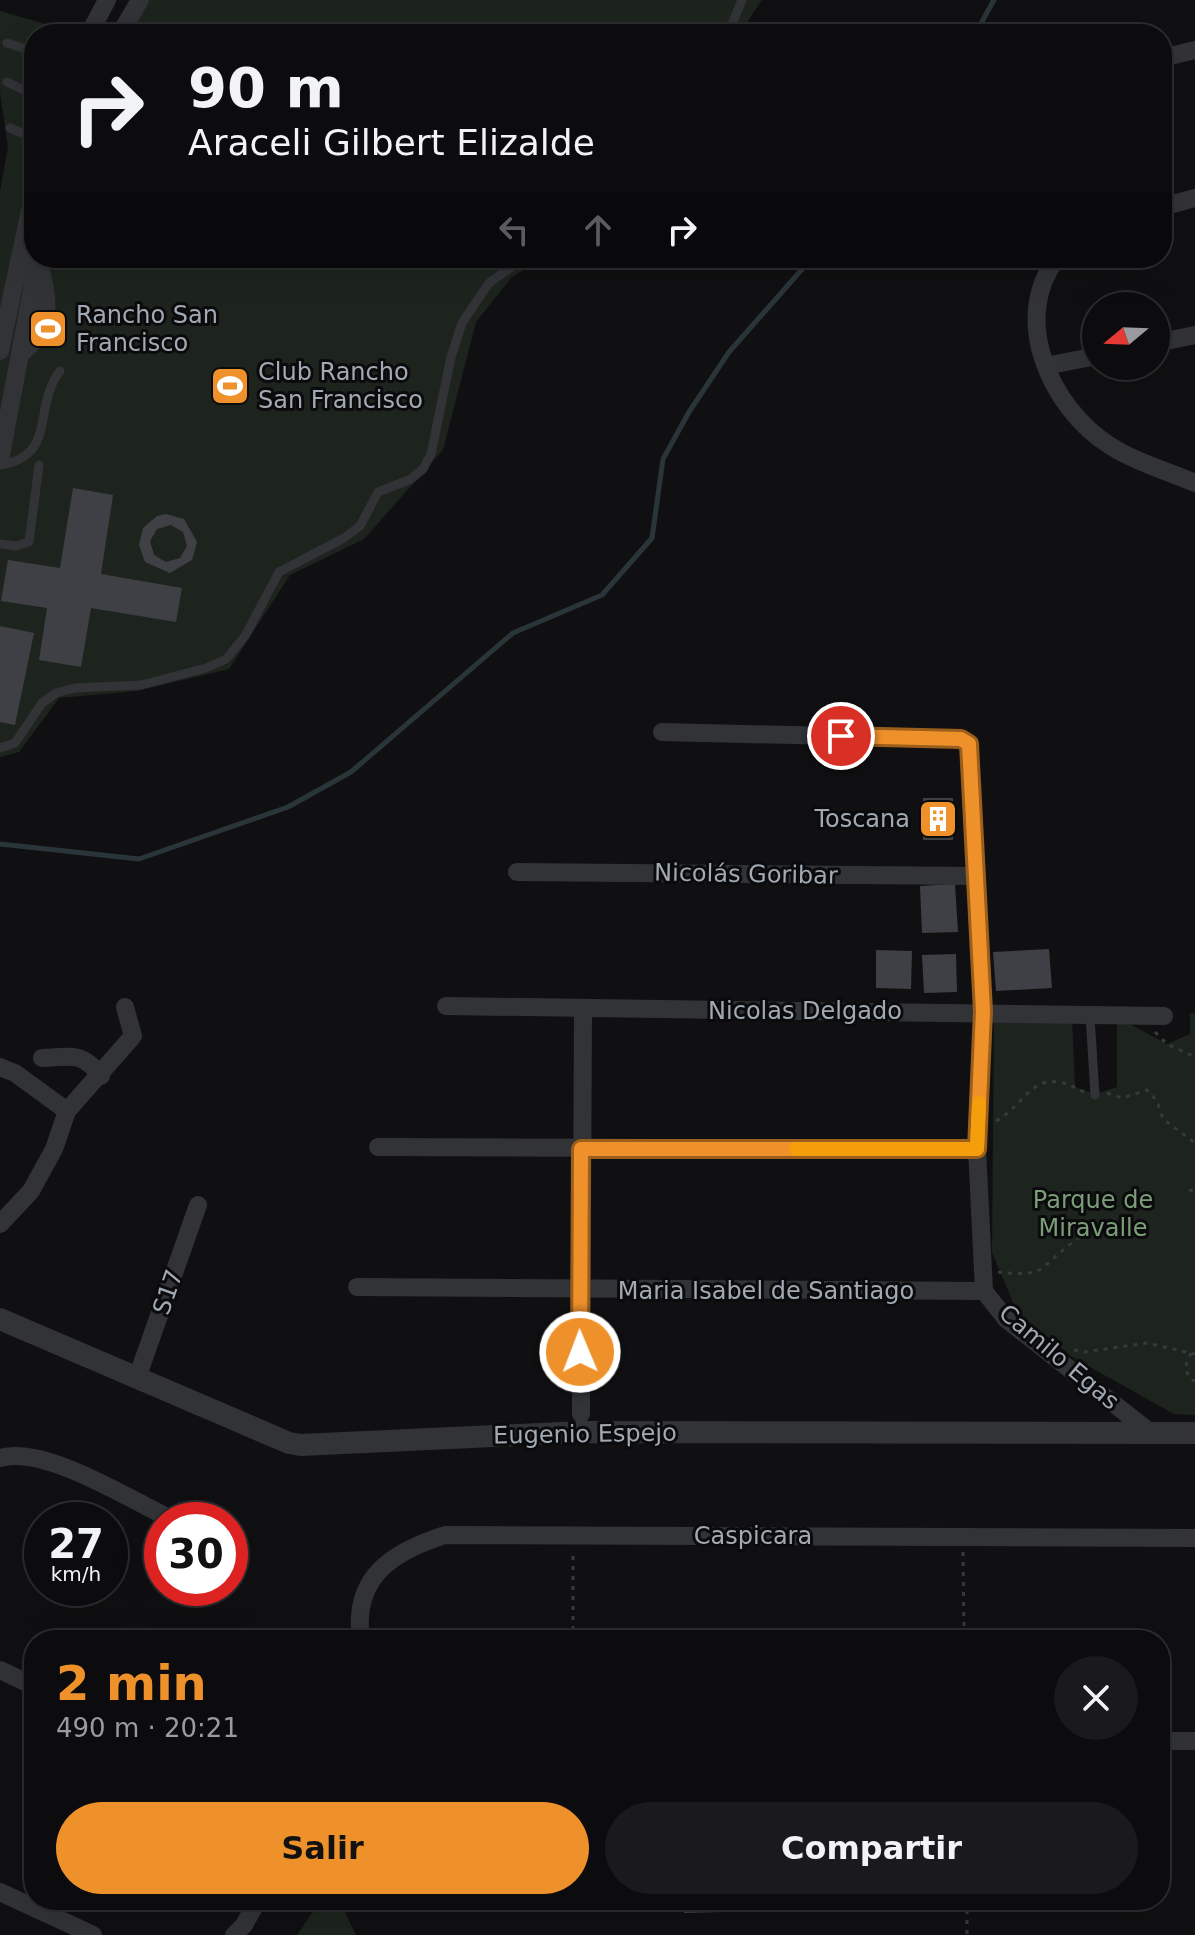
<!DOCTYPE html>
<html lang="es">
<meta charset="utf-8">
<style>
body{margin:0;font-family:"DejaVu Sans",sans-serif;background:#1a1a1c;color:#f1f3f6;height:100vh;display:flex;flex-direction:column;font-size:30px;white-space:nowrap}
*{box-sizing:border-box;margin:0}
p{font-size:26px;color:#9a9b9e}
.icon{flex:none;width:44px;height:44px;fill:none;stroke:currentColor;stroke-width:2;stroke-linecap:round;stroke-linejoin:round}
.map{position:relative;flex:1;overflow:hidden}
.drawer{position:absolute;left:24px;top:1630px;width:1146px;height:280px;display:flex;flex-direction:column;background:#0c0c0e;border-radius:32px;box-shadow:0 8px 32px #0002,0 0 0 2px #2c2c2e}
.drawer>*{flex:none}
.hud{position:absolute;left:24px;top:24px;width:1148px;height:244px;border-radius:32px;box-shadow:0 8px 32px #0002,0 0 0 2px #2c2c2e;background:#0c0c0e;color:#f1f3f6;overflow:hidden}
.needle{width:52px;rotate:251deg}
.buttons{position:absolute;left:1082px;top:292px;display:grid;gap:16px}
.buttons a{display:grid;place-items:center;width:88px;height:88px;border-radius:50%;background:#0c0c0e;box-shadow:0 8px 32px #0002,0 0 0 2px #2c2c2e;font-size:40px}
.speed{position:absolute;left:24px;top:1502px;display:flex;gap:16px;font-size:40px;font-weight:700;text-align:center}
.speed>*{display:grid;place-content:center;width:104px;height:104px;border-radius:50%;background:#0c0c0e;box-shadow:0 8px 32px #0002,0 0 0 2px #2c2c2e;line-height:1}
.speed small{font-size:20px;font-weight:400}
.speed .limit{border:12px solid #d22;background:#fff;color:#111}
.pin{position:absolute;display:grid;place-items:center;width:68px;height:68px;color:#fff;margin:-34px;border:4px solid #fff;border-radius:50%;box-shadow:0 2px 8px #0007}
.me{position:absolute;width:88px;margin:-44px;rotate:359deg;stroke-linejoin:round;filter:drop-shadow(0 0 6px #0008)}
.turn{display:flex;align-items:center;gap:28px;height:168px;padding:0 32px;font-size:36px}
.turn .icon{width:104px;height:104px;stroke-width:2.5}
.turn b{display:block;font-size:56px;line-height:68px}
.lanes{display:flex;align-items:center;height:76px;padding:0 32px;background:#0003;justify-content:center;gap:40px;direction:ltr}
.lanes .off{opacity:.35}
.round{display:grid;place-items:center;flex:none;width:84px;height:84px;border-radius:42px;background:#1a1a1c}
.summary{display:flex;align-items:center;justify-content:space-between;height:136px;padding:0 32px}
h1{font-size:48px;font-weight:700;line-height:60px;color:#ef912a}
.button{display:flex;gap:16px;margin-top:auto;padding:16px 32px}
.button a{flex:1;height:92px;border-radius:48px;background:#ef912a;color:#111;font-size:32px;font-weight:700;line-height:92px;text-align:center}
.button a+a{background:#1a1a1c;color:#f1f3f6}
.map>svg:first-child{display:block}
.green{fill:#1d241d}
.lines{fill:none;stroke-linecap:round;stroke-linejoin:round}
.stream{stroke:#2a353a;stroke-width:5}
.building{fill:#3f4045;fill-rule:evenodd}
.path{stroke:#373a3d;stroke-width:3;stroke-dasharray:4 6;stroke-linecap:butt}
.service{stroke:#313337;stroke-width:9}
.minor{stroke:#313337;stroke-width:18}
.tertiary{stroke:#313337;stroke-width:22}
.route-casing{stroke:#9b5e1b;stroke-width:20}
.route{stroke:#ef912a;stroke-width:14}
.slow{stroke:#f59e0b;stroke-width:14}
.labels{text-anchor:middle;stroke-width:6;stroke-linejoin:round;paint-order:stroke}
.poi-label{font-size:24px;fill:#a1a9b2;stroke:#0b0b0d;text-anchor:start}
.street-label{font-size:24px;fill:#a1a9b2;stroke:#0b0b0d}
.park-label{font-size:24px;fill:#7b9e78;stroke:#0b0b0d}
</style>
<div class="map">
<svg width="1195" height="1935" viewBox="0 0 1195 1935">
<rect width="100%" height="100%" fill="#101012"/>
<path class="green" d="M 149,0 L 762,0 L 739,34 L 129,34 Z
M 0,11 L 80,34 L 34,34 L 34,258 L 541,258 L 511,278 L 476,322 L 443,450 L 364,539 L 290,575 L 229,669 L 137,691 L 59,698 L 19,752 L 0,757 L 0,191 L 8,147 L 0,92 Z
M 1190,1013 L 1195,1013 L 1195,1415 L 1174,1414 L 1072,1357 L 1017,1312 L 992,1252 L 994,1019 L 1072,1016 L 1075,1087 L 1095,1094 L 1117,1087 L 1117,1017 L 1167,1044 L 1190,1034 Z
M 321,1900 L 339,1900 L 356,1935 L 297,1935 Z"/>
<g class="lines">
<path class="stream" d="M 975,34 L 994,0
M 0,844 L 139,859 L 288,807 L 351,772 L 513,633 L 602,595 L 652,538 L 663,459 L 689,412 L 729,352 L 812,258"/>
</g>
<path class="building" d="M 73,488 L 113,495 L 101,574 L 182,588 L 176,622 L 91,608 L 81,667 L 39,660 L 47,608 L 1,601 L 8,560 L 60,568 Z
M 166,514 L 184,519 L 197,542 L 192,560 L 170,573 L 145,562 L 139,545 L 143,528 L 157,516 ZM 171,525 L 183,532 L 187,546 L 180,558 L 166,562 L 154,555 L 150,541 L 157,529 Z
M 0,626 L 34,633 L 15,725 L 0,722 Z
M 923,798 L 953,798 L 953,840 L 923,840 Z
M 955,884 L 958,932 L 922,933 L 920,886 Z
M 1049,949 L 1052,988 L 996,991 L 993,952 Z
M 876,950 L 912,951 L 911,989 L 876,988 Z
M 956,954 L 957,992 L 924,993 L 922,955 Z
M 684,1900 L 759,1900 L 759,1911 L 684,1913 Z
M 869,1900 L 941,1900 L 941,1910 L 869,1912 Z"/>
<g class="lines">
<path class="path" d="M 1155,1032 L 1167,1044 L 1195,1057
M 1107,1093 L 1122,1098 L 1147,1090 L 1157,1101 L 1163,1119 L 1195,1143
M 996,1121 C 1030,1102 1032,1063 1084,1092
M 1189,1191 L 1195,1189
M 998,1272 C 1047,1278 1039,1267 1072,1243 C 1088,1231 1105,1223 1124,1216
M 1074,1350 L 1084,1352 L 1147,1343 L 1195,1354
M 1191,1353 L 1185,1368 L 1190,1379 L 1195,1381
M 963,1552 L 964,1640
M 573,1640 L 573,1552
M 967,1900 L 967,1935"/>
<path class="service" d="M 728,34 L 742,0
M 7,43 L 34,52
M 7,82 L 34,95
M 10,128 L 34,138
M 0,465 C 58,456 32,407 60,371
M 0,544 L 16,546 L 29,542 L 39,465
M 0,748 L 15,743 L 42,703 L 56,693 L 75,688 L 141,685 L 206,668 L 226,659 L 245,636 L 279,572 L 344,538 L 360,526 L 378,492 L 411,479 L 423,469 L 431,454 L 451,357 L 462,323 L 489,283 L 524,258
M 1090,1016 L 1095,1095"/>
<path class="minor" d="M 89,34 L 107,0
M 120,34 L 140,0
M 1162,58 L 1195,50
M 1162,207 L 1195,198
M 1057,258 C 1010,319 1051,408 1109,445 C 1135,462 1167,471 1195,483
M 1156,343 L 1195,335
M 0,351 L 34,192
M 21,353 C 54,328 49,299 39,263
M 1046,366 L 1096,356
M 0,460 L 38,258
M 662,732 L 961,739 L 969,744 L 983,1011 L 977,1149 L 984,1291 L 1006,1319 L 1151,1433
M 517,872 L 976,876
M 446,1006 L 1164,1016
M 42,1058 C 72,1057 81,1051 101,1076
M 0,1067 L 15,1073 L 67,1111
M 378,1147 L 977,1149
M 0,1224 L 31,1191 L 54,1149 L 67,1111 L 133,1036 L 125,1007
M 357,1287 L 984,1291
M 137,1378 L 198,1205
M 581,1414 L 583,1010
M 0,1458 C 45,1445 130,1500 173,1520
M 361,1640 C 352,1577 392,1552 445,1535 L 1195,1538
M 0,1670 L 34,1686
M 1160,1741 L 1195,1741
M 0,1892 L 93,1935
M 234,1935 L 244,1925 L 258,1900"/>
<path class="tertiary" d="M 0,1319 L 289,1443 L 301,1445 L 582,1432 L 1195,1433"/>
</g>
<g class="lines">
<defs>
<path id="route" d="M 580,1352 L 581,1149 L 977,1149 L 983,1011 L 969,744 L 961,739 L 841,736"/>
</defs>
<use href="#route" class="route-casing"/>
<use href="#route" class="route"/>
<path class="slow" d="M 796,1149 L 977,1149 L 979,1103"/>
</g>
<defs>
<symbol id="stadium-square" viewBox="-11 -11 22 22"><rect x="-9" y="-9" width="18" height="18" rx="4" fill="#ef912a" stroke="#0b0b0d"/><path d="M0-5a6.5 5 0 1 0 0 10a6.5 5 0 1 0 0-10ZM-3.5-1.8h7v3.6h-7Z" fill="#fff"/></symbol>
<symbol id="building-square" viewBox="-11 -11 22 22"><rect x="-9" y="-9" width="18" height="18" rx="4" fill="#ef912a" stroke="#0b0b0d"/><path d="M-4-6H4V6H1V3H-1V6H-4ZM-2.5-4.3h1.7v1.8h-1.7ZM.8-4.3h1.7v1.8H.8ZM-2.5-1h1.7V.8h-1.7ZM.8-1h1.7V.8H.8Z" fill="#fff"/></symbol>
</defs>
<g fill-rule="evenodd">
<use href="#stadium-square" x="26" y="307" width="44" height="44"/>
<use href="#stadium-square" x="208" y="364" width="44" height="44"/>
<use href="#building-square" x="916" y="797" width="44" height="44"/>
</g>
<g class="labels">
<g class="poi-label">
<text x="76" y="323">Rancho San<tspan x="76" dy="28">Francisco</tspan></text>
<text x="258" y="380">Club Rancho<tspan x="258" dy="28">San Francisco</tspan></text>
<text x="910" y="827" text-anchor="end">Toscana</text>
</g>
<g class="street-label">
<text transform="translate(746 874) rotate(1)" y="8">Nicolás Goribar</text>
<text x="805" y="1019">Nicolas Delgado</text>
<text x="766" y="1299">Maria Isabel de Santiago</text>
<text transform="translate(168 1292) rotate(-71)" y="8">S17</text>
<text transform="translate(1059 1357) rotate(40)" y="8">Camilo Egas</text>
<text transform="translate(585 1434) rotate(-1)" y="8">Eugenio Espejo</text>
<text x="753" y="1544">Caspicara</text>
</g>
<g class="park-label">
<text x="1093" y="1208">Parque de<tspan x="1093" dy="28">Miravalle</tspan></text>
</g>
</g>
</svg>
<div class="buttons">
<a><svg class="needle" viewBox="-14 -14 28 28"><path d="M0-13l5 13h-10z" fill="#e53935"/><path d="M0 13l5-13h-10z" fill="#9a9b9e"/></svg></a>
</div>
<div class="speed"><div>27<small>km/h</small></div><div class="limit">30</div></div>
<div class="pin" style="left:841px;top:736px;background:#d93025"><svg class="icon" aria-label="arrive" viewBox="0 0 24 24"><path d="M6 21V4h12l-3 4 3 4H6"/></svg></div>
<svg class="me" style="left:580px;top:1352px" viewBox="-20 -20 40 40"><circle r="17" fill="#ef912a" stroke="#fff" stroke-width="3"/><path d="M0-11L8 9 0 5-8 9z" fill="#fff"/></svg>
<div class="hud">
<div class="turn"><svg class="icon" aria-label="right" viewBox="0 0 24 24"><path d="M7 20v-9h11M14 6l5 5-5 5"/></svg><div><b>90 m</b>Araceli Gilbert Elizalde</div></div>
<div class="lanes"><svg class="icon off" aria-label="left" viewBox="0 0 24 24"><path d="M17 20v-9H6M10 6l-5 5 5 5"/></svg><svg class="icon off" aria-label="ahead" viewBox="0 0 24 24"><path d="M12 20V5M6 11l6-6 6 6"/></svg><svg class="icon" aria-label="right" viewBox="0 0 24 24"><path d="M7 20v-9h11M14 6l5 5-5 5"/></svg></div>
</div>
<section class="drawer">
<div class="summary"><div><h1>2 min</h1><p>490 m · 20:21</p></div><a class="round"><svg class="icon" aria-label="close" viewBox="0 0 24 24"><path d="M6 6l12 12M18 6L6 18"/></svg></a></div>
<div class="button"><a>Salir</a><a>Compartir</a></div>
</section>
</div>
